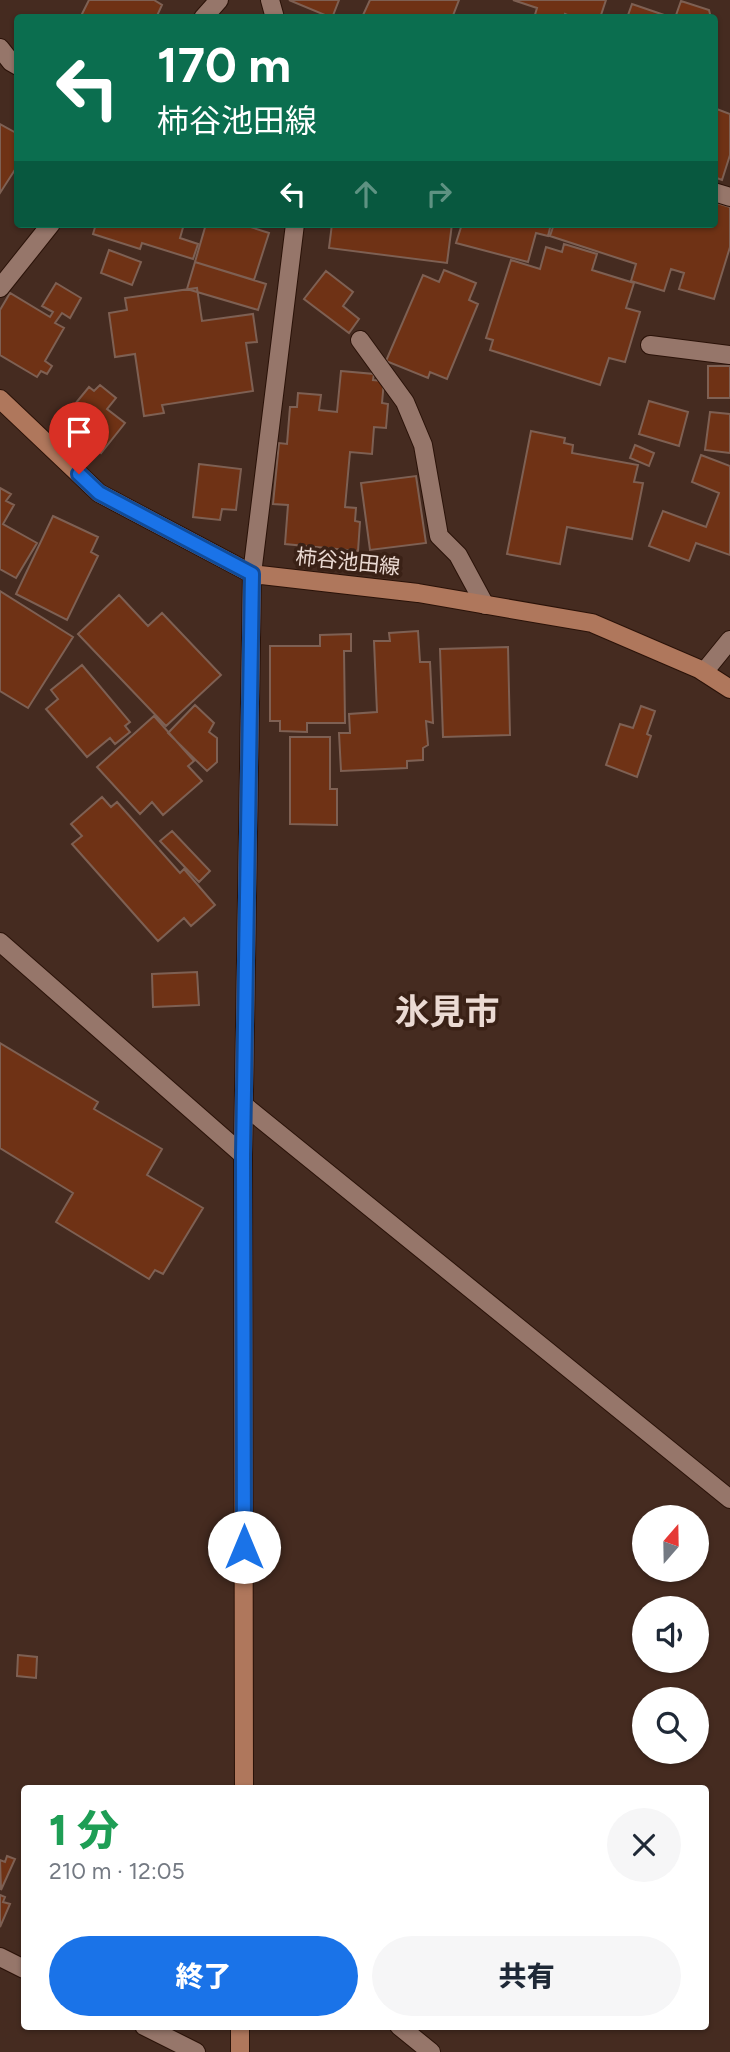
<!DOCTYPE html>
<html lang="ja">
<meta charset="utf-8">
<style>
body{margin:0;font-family:Figtree,"Noto Sans JP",sans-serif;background:#f6f6f7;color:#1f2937;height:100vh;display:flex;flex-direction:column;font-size:26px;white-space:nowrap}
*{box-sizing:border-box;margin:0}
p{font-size:23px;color:#747a83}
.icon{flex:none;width:38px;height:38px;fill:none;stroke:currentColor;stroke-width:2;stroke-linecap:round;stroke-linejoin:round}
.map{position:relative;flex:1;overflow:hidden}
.details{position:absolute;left:21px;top:1785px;width:688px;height:245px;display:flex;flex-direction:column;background:#fff;border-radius:7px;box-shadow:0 2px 5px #0004}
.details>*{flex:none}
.banner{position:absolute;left:14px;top:14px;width:704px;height:214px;border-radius:7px;box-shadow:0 2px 5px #0004;background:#0b6e4f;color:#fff;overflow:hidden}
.needle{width:46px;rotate:20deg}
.fabs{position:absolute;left:632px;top:1505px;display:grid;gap:14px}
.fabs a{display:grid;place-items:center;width:77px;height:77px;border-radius:50%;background:#fff;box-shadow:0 2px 5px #0004;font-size:35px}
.pin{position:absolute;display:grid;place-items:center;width:60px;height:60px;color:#fff;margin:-72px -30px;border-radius:50% 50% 50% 0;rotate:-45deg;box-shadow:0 0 7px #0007}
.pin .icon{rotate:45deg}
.me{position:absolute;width:77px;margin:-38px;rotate:0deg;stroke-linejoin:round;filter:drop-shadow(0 0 5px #0008)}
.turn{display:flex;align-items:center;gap:24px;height:147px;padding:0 28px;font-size:32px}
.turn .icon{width:91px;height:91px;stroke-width:2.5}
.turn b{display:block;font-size:49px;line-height:60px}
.lanes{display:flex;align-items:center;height:66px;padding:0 28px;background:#0003;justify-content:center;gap:35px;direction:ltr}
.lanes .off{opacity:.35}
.round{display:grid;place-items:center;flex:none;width:74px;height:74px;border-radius:37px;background:#f6f6f7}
.head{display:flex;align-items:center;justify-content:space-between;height:119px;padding:0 28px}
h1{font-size:42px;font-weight:800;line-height:52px;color:#1e9e55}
.button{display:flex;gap:14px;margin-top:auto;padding:14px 28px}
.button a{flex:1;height:80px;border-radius:42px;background:#1a73e8;color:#fff;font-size:28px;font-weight:800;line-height:80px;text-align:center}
.button a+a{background:#f6f6f7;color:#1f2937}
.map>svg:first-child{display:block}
.building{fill:#6f3215;stroke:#7e6053;stroke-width:2}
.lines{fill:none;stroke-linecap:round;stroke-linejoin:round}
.lane-casing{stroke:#2a1208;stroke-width:20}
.street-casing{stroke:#2a1208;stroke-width:20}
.secondary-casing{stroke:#2a1208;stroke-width:20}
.lane{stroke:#96766a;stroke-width:18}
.street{stroke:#96766a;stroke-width:18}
.secondary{stroke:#af775c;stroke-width:18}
.route-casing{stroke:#114b97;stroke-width:18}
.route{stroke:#1a73e8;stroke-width:12}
.labels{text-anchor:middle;stroke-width:7;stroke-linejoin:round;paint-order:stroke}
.street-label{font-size:21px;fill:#ebdad3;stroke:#3a2116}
.town-label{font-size:35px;font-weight:bold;fill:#ebdad3;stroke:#3a2116}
</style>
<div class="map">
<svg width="730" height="2052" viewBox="0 0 730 2052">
<rect width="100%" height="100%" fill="#452b20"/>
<path class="building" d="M 89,0 L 154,0 L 162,5 L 156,18 L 88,18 L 82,14 Z
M 289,0 L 339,0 L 332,18 Z
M 370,0 L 459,0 L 452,18 L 368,18 L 363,15 Z
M 513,0 L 606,0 L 600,18 L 574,18 L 565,14 L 564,18 L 534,18 L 537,8 Z
M 681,1 L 709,10 L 711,18 L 675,18 Z
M 632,4 L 673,18 L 627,18 Z
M 714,108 L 730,114 L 730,155 L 722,180 L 714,177 Z
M 0,124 L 18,134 L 18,165 L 0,193 Z
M 714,202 L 730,207 L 730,247 L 714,299 L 679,289 L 684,273 L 671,269 L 664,291 L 631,281 L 636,264 L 550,236 L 554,224 L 714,224 Z
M 96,224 L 184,224 L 180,238 L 198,244 L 193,259 L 142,243 L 140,249 L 93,234 Z
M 206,224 L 241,224 L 269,233 L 254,280 L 195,262 Z
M 332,224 L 452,224 L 447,263 L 329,248 Z
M 462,224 L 551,224 L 548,236 L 536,233 L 528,262 L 456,243 Z
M 564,244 L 597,254 L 592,270 L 634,283 L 626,308 L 640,312 L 625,362 L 609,358 L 600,385 L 490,350 L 493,340 L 486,338 L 511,260 L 540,269 L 546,247 L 562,252 Z
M 109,250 L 141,262 L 132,285 L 101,273 Z
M 195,262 L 266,284 L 258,310 L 187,289 Z
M 444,270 L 476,283 L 469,300 L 478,304 L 447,379 L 430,372 L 428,378 L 386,361 L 423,275 L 439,282 Z
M 326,271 L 353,292 L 343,306 L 359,319 L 349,333 L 304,299 Z
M 56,283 L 81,298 L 70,318 L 62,313 L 55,323 L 64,328 L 45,361 L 52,366 L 47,374 L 41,371 L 37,377 L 0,355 L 0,310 L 10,293 L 50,317 L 53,312 L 42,306 Z
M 197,288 L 202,321 L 253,314 L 257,342 L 246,343 L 253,391 L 162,405 L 164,413 L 144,416 L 135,354 L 115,357 L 109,313 L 127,310 L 125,298 Z
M 708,366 L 730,366 L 730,398 L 708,398 Z
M 341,371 L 374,374 L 373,380 L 384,381 L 382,403 L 388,404 L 386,428 L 374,427 L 372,454 L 350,452 L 345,507 L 356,508 L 355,521 L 360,522 L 358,551 L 285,544 L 288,505 L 273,504 L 279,443 L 287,444 L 290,407 L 297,407 L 298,393 L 321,395 L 319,410 L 337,412 Z
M 100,385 L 116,398 L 107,409 L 125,423 L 101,453 L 61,421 L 89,387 L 94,391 Z
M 649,401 L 688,412 L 679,446 L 639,434 Z
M 710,412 L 730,414 L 730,453 L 705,450 Z
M 531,431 L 565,438 L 564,443 L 573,445 L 572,453 L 638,465 L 634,482 L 643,483 L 632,539 L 567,527 L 560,564 L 507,554 Z
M 635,445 L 654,453 L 649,466 L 630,458 Z
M 701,455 L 730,466 L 730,555 L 696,543 L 689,561 L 649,546 L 663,511 L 706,527 L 719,493 L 692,482 Z
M 199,464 L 241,469 L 236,510 L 222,509 L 220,520 L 193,517 Z
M 416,476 L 426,543 L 370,550 L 361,483 Z
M 0,488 L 11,494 L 6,501 L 14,505 L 3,524 L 37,543 L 16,578 L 0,569 Z
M 53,516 L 98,537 L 91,552 L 98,556 L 67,620 L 16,594 Z
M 0,591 L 73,637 L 28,708 L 0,691 Z
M 119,595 L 148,626 L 162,613 L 221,675 L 166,726 L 78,634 Z
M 418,631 L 420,662 L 430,662 L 433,723 L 426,721 L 428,745 L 423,748 L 423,760 L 407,761 L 407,768 L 341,771 L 339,733 L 350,733 L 349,714 L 377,712 L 374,641 L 390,641 L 389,633 Z
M 351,634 L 351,651 L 344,651 L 345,723 L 307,723 L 307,732 L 280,731 L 280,721 L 270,721 L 270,646 L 320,646 L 320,635 Z
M 508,647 L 510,735 L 443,737 L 440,649 Z
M 82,665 L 130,722 L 125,726 L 130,732 L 115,744 L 110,738 L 87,757 L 46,709 L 58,699 L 51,690 Z
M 195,705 L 214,723 L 209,732 L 217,738 L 217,762 L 207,771 L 168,733 Z
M 641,706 L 655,711 L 647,734 L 651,736 L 637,777 L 606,765 L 620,724 L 633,728 Z
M 154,716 L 194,761 L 188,766 L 202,781 L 163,815 L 152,802 L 140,814 L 97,767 Z
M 290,737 L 330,737 L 330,789 L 337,789 L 337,825 L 290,824 Z
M 102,797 L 111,807 L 117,802 L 180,873 L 184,869 L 215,905 L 191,926 L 184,918 L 158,941 L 72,844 L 82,836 L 71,824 Z
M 172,831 L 210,871 L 199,882 L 160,841 Z
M 197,972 L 199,1005 L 153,1007 L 152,974 Z
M 0,1043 L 98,1102 L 94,1109 L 162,1149 L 147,1175 L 203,1208 L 163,1274 L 155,1270 L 149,1279 L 56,1222 L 73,1193 L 0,1148 Z
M 18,1655 L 37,1657 L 36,1678 L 17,1676 Z
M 7,1856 L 15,1859 L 1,1890 L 0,1860 L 5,1862 Z
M 0,1895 L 5,1897 L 3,1902 L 10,1904 L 0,1927 Z"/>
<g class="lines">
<defs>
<path id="lane" d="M 0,1957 L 24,1969
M 144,2026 L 196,2052"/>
<path id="street" d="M 270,0 L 275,18
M 203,18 L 219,0
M 0,48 L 11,62 L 18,66
M 714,192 L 730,197
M 0,288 L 51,224
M 360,340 L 405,402 L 423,445 L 439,536 L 458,555 L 485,605
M 650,345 L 730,355
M 252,574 L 295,224
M 704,672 L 730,640
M 0,942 L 243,1155
M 245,1106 L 730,1499
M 399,2026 L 431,2052"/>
<path id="secondary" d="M 0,399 L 99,493 L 252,574 L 418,593 L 592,623 L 699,669 L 730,689
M 244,1788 L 243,1155 L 252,574
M 240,2052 L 240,2026"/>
</defs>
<use href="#lane" class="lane-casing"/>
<use href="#street" class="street-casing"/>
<use href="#secondary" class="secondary-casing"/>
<use href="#lane" class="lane"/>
<use href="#street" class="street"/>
<use href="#secondary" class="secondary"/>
</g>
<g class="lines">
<defs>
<path id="route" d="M 79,474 L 99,493 L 252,574 L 243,1155 L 244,1547"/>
</defs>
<use href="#route" class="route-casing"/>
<use href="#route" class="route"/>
</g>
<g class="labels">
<g class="street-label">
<text transform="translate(348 562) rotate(6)" y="7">柿谷池田線</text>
</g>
<g class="town-label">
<text x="447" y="1024">氷見市</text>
</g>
</g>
</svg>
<div class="fabs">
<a><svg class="needle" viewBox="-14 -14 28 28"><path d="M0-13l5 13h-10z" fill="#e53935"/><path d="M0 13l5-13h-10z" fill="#747a83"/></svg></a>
<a><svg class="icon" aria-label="sound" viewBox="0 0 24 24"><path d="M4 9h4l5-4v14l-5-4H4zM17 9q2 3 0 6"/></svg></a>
<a><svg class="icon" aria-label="search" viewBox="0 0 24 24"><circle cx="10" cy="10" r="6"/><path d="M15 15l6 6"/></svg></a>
</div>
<div class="pin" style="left:79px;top:474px;background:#d93025"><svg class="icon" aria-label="arrive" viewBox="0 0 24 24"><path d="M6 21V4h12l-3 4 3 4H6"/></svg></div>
<svg class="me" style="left:244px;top:1547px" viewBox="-20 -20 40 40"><circle r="19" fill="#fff"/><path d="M0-13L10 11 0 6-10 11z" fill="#1a73e8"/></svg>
<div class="banner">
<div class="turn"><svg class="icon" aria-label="left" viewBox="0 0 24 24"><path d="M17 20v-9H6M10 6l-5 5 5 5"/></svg><div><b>170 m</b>柿谷池田線</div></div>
<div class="lanes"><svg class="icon" aria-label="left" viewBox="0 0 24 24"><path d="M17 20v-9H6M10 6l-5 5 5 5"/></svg><svg class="icon off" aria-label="ahead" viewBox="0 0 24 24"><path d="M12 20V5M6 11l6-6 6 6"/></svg><svg class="icon off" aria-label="right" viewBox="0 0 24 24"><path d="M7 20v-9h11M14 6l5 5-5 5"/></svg></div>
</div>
<section class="details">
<div class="head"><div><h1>1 分</h1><p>210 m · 12:05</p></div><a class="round"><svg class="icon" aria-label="close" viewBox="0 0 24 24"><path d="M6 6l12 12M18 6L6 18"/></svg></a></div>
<div class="button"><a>終了</a><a>共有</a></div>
</section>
</div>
